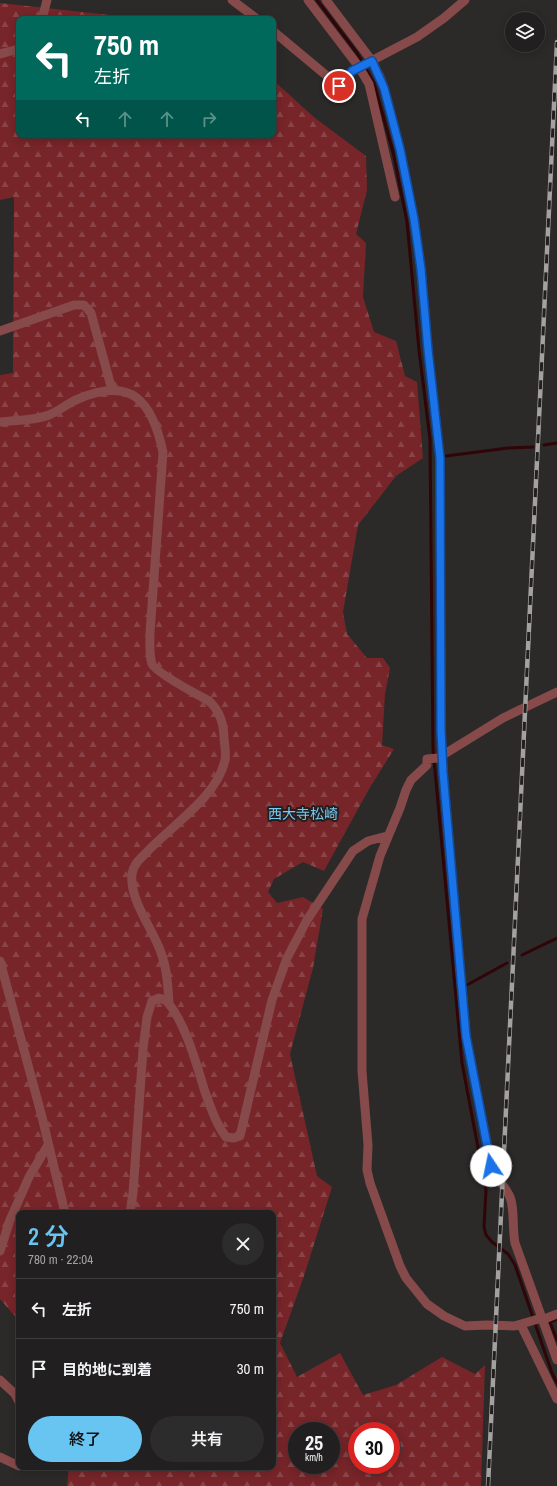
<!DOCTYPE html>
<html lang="ja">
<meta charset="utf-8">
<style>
body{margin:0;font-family:"Archivo Narrow","Noto Sans JP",sans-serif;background:#2d2c2c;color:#f1f3f6;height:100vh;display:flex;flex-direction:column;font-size:15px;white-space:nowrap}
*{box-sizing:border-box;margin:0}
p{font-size:13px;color:#a2a2a4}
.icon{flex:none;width:22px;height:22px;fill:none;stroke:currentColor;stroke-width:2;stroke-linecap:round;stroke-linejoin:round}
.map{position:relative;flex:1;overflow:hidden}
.details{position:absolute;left:16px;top:1210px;width:260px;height:260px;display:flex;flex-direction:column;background:#211f1f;border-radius:8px;box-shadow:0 2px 10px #0003,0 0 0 1px #3e3d3d}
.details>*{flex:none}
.guide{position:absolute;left:16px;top:16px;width:260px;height:122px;border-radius:8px;box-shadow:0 2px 10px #0003,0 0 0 1px #3e3d3d;background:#00695c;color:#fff;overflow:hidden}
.fabs{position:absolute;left:505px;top:12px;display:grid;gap:8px}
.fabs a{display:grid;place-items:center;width:40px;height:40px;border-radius:50%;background:#211f1f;box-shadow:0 2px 10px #0003,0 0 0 1px #3e3d3d;font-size:20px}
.speed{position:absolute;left:288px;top:1422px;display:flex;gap:8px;font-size:20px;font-weight:700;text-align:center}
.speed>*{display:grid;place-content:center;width:52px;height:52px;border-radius:50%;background:#211f1f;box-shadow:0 2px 10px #0003,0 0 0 1px #3e3d3d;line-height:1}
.speed small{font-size:10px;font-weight:400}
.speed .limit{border:6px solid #d22;background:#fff;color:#111}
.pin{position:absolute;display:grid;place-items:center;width:34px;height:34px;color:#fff;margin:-17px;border:2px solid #fff;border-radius:50%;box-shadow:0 1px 4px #0007}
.me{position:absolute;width:44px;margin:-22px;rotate:349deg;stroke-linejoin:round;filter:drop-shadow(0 0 3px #0008)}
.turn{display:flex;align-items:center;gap:14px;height:84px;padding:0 12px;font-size:18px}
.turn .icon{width:52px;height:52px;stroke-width:2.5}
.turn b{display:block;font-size:28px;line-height:34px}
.lanes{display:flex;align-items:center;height:38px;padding:0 12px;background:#0003;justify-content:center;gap:20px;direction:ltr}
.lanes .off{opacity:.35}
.round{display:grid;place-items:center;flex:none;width:42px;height:42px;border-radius:21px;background:#2d2c2c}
.summary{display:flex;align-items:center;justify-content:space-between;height:68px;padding:0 12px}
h1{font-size:24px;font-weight:600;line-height:30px;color:#68c4f0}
.button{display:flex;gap:8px;margin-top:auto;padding:8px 12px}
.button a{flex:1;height:46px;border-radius:24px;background:#68c4f0;color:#111;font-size:16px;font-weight:600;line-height:46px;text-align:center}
.button a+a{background:#2d2c2c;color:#f1f3f6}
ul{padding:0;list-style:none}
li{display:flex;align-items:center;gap:12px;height:60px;padding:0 12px;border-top:1px solid #3e3d3d}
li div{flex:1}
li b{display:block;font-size:15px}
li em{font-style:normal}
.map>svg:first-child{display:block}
.forest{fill:url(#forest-firs);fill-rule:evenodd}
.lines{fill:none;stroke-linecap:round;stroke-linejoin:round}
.stream{stroke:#300508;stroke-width:3}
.minor{stroke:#854a49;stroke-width:9}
.rail-casing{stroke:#a4a1a1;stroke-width:4.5}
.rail{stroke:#231f1f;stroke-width:3;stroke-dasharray:9;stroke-linecap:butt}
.route-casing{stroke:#114b97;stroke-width:10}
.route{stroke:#1a73e8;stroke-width:7}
.labels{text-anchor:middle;stroke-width:4;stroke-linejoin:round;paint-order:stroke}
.quarter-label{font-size:14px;fill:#77caf4;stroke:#231f1f}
</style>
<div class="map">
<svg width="557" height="1486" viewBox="0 0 557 1486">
<defs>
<pattern id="forest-firs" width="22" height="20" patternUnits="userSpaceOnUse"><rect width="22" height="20" fill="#772529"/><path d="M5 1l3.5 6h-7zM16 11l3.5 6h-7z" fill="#8a4447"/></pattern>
</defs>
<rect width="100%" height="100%" fill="#2c2929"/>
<path class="forest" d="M 0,3 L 110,15 L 127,19 L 19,19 L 19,135 L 273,135 L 273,80 L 315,118 L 366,156 L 367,190 L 356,234 L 366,243 L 363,297 L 374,332 L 396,341 L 405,376 L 417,382 L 423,458 L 396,476 L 358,525 L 343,612 L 347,634 L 367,658 L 383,658 L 390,668 L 385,694 L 382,745 L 394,749 L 369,789 L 324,871 L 303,862 L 274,879 L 268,892 L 277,903 L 303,897 L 323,909 L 313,968 L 290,1054 L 317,1176 L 332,1187 L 304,1276 L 280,1343 L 297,1377 L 340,1353 L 363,1395 L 396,1385 L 442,1357 L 475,1374 L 485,1365 L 481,1486 L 67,1486 L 69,1467 L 273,1467 L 273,1213 L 19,1213 L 19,1321 L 0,1299 L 0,375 L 13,373 L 14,197 L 0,200 ZM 297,1431 L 331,1431 L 331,1465 L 297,1465 ZM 357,1431 L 391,1431 L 391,1465 L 357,1465 Z"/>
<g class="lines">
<path class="stream" d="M 317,0 L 357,53 L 374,83 L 393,152 L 407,222 L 419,350 L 430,439 L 433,749 L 462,1063 L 486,1190 L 484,1227 L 486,1235 L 492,1242 L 508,1254 L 515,1265 L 552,1373 L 557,1383
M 544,445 L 557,443
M 446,456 L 508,448 L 533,447
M 522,955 L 557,938
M 467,985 L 507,963
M 550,1322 L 557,1340
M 549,1323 L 557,1319"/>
<path class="minor" d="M 232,0 L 257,19
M 308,0 L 359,67 L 369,84 L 395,197
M 326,0 L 372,61 L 380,77 L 384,88 L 400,149 L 414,219 L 421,269 L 428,350 L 440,458 L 441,730 L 443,772 L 466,1036 L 491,1165 C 495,1177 504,1185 509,1195 C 515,1206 512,1229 515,1243 L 557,1360
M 42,19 L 47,0
M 273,31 L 339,86 L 352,71 L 417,37 L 444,18 L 465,0
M 0,54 L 19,49
M 0,331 L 74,305 L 84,305 L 91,313 L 112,390
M 0,422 C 16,420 34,421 49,415 C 59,411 68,403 78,399 C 132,376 152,401 163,452 L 150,633 C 150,643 149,654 152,664 C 156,673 198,695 209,701 C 220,711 224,725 224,739 C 225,746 226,754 225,760 C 217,798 169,827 145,854 C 139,860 133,865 132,874 C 129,899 152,928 160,950 C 167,967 168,986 169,1004
M 0,961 L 42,1117 L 65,1213
M 130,1213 L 133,1193 L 143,1049 L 147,1017 L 152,1001 L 159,998 C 163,999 167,1001 169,1004 C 186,1025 197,1066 205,1092 C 211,1108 216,1124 226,1137 L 234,1138 L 240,1136 L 272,1000 L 287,958 L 307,920 L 353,851 L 368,841 L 387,836
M 0,1251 L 10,1220 L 29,1177 L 48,1145
M 542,1318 L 514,1326 L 486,1325 L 465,1326 L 444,1316 L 427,1304 L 406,1278 L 400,1266 L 370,1183 L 367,1170 L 368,1145 L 362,1071 L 362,919 L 380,856 L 400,808 L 406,790 L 411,780 L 427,765 L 427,759 L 438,758 L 503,718 L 557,692
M 542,1320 L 557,1314
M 521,1325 L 557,1399
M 0,1380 L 15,1394 L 19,1402
M 0,1457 L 19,1466"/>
<defs>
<path id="rail" d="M 488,1486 L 557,42"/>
</defs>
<use href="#rail" class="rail-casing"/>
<use href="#rail" class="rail"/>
</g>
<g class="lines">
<defs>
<path id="route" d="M 339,86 L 352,71 L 372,61 L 384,88 L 400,149 L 414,219 L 421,269 L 428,350 L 440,458 L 441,730 L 443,772 L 466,1036 L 491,1166"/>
</defs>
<use href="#route" class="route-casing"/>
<use href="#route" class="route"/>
</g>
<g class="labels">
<g class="quarter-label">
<text x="303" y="819">西大寺松崎</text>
</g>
</g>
</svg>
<div class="fabs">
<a><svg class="icon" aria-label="layers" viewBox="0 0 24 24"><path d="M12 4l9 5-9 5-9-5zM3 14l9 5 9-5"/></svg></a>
</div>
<div class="speed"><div>25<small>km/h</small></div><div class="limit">30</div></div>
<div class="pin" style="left:339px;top:86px;background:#d93025"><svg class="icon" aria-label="arrive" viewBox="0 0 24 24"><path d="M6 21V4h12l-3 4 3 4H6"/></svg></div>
<svg class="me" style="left:491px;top:1166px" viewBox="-20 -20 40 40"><circle r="19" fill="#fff"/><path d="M0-13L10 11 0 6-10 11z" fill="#1a73e8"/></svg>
<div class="guide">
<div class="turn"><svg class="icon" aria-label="left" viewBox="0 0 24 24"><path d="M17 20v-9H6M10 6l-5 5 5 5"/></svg><div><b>750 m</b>左折</div></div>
<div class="lanes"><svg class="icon" aria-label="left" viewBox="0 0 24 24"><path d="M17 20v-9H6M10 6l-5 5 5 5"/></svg><svg class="icon off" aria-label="ahead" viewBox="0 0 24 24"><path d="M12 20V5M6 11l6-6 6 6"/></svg><svg class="icon off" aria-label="ahead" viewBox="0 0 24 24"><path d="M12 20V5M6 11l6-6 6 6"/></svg><svg class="icon off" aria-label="right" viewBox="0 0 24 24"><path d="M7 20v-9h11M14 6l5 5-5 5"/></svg></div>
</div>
<section class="details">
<div class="summary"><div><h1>2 分</h1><p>780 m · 22:04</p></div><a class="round"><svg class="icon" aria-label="close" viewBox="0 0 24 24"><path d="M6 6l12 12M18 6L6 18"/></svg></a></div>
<ul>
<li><svg class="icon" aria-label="left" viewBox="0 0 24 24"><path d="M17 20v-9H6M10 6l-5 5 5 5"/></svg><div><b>左折</b></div><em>750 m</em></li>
<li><svg class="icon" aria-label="arrive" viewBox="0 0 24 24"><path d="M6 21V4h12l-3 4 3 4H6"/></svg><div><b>目的地に到着</b></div><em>30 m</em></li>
</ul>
<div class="button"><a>終了</a><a>共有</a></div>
</section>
</div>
